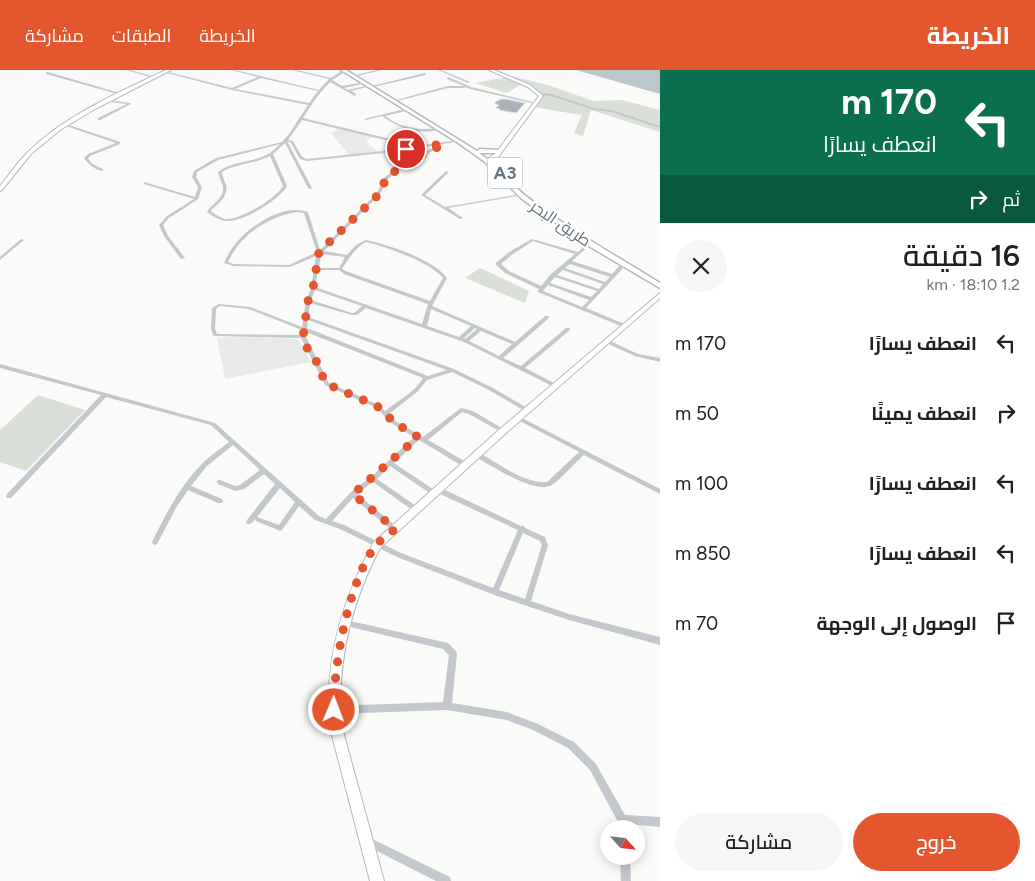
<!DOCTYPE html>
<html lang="ar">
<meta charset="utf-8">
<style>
body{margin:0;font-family:Figtree,Cairo,sans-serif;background:#f6f6f6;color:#202124;direction:rtl;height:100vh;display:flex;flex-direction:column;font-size:19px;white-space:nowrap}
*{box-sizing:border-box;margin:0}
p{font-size:16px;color:#757577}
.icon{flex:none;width:28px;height:28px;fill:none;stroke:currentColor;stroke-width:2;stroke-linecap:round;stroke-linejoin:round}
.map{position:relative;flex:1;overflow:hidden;direction:ltr}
.details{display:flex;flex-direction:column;background:#fff;width:375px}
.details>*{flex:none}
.hud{background:#0b6e4f;color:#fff;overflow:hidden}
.needle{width:32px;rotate:117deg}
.controls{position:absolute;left:600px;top:750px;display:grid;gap:10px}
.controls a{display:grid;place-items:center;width:45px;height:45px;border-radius:50%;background:#fff;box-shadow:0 2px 12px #0003;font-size:25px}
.pin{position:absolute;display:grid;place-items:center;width:42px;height:42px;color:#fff;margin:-21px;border:2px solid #fff;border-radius:50%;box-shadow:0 1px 5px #0007}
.me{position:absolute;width:55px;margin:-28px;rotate:1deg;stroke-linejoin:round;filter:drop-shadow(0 0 4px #0008)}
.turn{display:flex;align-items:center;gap:18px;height:105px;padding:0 15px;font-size:22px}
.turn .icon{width:65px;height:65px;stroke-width:2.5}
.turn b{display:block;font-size:35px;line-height:42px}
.then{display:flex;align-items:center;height:48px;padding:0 15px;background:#0003;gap:10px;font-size:19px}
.round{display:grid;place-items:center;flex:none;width:52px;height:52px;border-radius:26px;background:#f6f6f6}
.overview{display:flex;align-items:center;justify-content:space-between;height:85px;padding:0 15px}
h1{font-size:30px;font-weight:600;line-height:38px}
.primary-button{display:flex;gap:10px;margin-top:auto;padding:10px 15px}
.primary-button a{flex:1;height:58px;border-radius:30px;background:#e4572e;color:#fff;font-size:20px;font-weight:600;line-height:58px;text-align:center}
.primary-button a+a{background:#f6f6f6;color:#202124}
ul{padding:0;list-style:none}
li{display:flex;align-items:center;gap:15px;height:70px;padding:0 15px}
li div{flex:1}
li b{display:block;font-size:19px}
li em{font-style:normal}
header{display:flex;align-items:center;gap:30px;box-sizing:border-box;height:70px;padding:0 25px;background:#e4572e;color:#fff}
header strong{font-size:24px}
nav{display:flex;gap:28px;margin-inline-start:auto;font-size:18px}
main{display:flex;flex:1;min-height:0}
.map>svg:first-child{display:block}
.built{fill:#e8e9e9}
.green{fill:#dadfd7}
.water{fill:#bbc7cb}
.building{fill:#aab3b9;stroke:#dcdcda}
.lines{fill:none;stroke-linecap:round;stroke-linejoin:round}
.secondary-casing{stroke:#b3babf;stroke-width:2}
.highway-casing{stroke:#b4b9bd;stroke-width:3}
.street{fill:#c3c8cc;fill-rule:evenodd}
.secondary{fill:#fff;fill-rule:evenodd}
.highway{fill:#fff;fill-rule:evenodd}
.route{stroke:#e4572e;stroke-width:9;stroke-dasharray:0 16.2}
.labels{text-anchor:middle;stroke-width:5;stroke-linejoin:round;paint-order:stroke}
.far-street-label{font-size:16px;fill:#657683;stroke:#fff}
.shield{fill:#fff;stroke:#939fa8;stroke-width:1}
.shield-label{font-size:18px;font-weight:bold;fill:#657683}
</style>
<header>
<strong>الخريطة</strong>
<nav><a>الخريطة</a><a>الطبقات</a><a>مشاركة</a></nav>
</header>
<main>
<section class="details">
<div class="hud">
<div class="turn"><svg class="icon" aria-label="left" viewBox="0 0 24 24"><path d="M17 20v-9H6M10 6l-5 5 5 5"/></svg><div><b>170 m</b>انعطف يسارًا</div></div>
<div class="then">ثم<svg class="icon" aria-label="right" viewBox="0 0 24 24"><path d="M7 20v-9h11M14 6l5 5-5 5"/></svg></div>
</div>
<div class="overview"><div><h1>16 دقيقة</h1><p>1.2 km · 18:10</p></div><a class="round"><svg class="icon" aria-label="close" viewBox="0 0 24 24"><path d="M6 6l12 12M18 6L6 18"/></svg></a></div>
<ul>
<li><svg class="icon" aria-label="left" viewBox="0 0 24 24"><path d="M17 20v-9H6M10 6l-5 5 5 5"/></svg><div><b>انعطف يسارًا</b></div><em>170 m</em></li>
<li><svg class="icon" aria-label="right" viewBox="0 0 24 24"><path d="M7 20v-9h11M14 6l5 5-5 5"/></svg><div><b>انعطف يمينًا</b></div><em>50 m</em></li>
<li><svg class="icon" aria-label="left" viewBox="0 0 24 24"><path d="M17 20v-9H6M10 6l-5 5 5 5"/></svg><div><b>انعطف يسارًا</b></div><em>100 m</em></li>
<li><svg class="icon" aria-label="left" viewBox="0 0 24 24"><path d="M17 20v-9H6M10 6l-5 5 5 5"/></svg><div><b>انعطف يسارًا</b></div><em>850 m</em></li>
<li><svg class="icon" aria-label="arrive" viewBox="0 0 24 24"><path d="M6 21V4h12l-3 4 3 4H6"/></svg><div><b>الوصول إلى الوجهة</b></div><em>70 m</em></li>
</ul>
<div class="primary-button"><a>خروج</a><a>مشاركة</a></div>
</section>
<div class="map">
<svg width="660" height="811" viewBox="0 0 660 811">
<rect width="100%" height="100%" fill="#fafaf8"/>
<path class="built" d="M 340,58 L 373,66 L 366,71 L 378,82 L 349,85 L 331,63 Z
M 240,267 L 298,269 L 311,292 L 225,309 L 217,268 Z"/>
<path class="green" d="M 511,6 L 551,16 L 593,31 L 622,30 L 660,40 L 660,62 L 591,40 L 583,66 L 574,63 L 582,45 L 533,37 L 540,28 L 540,24 L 520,15 L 507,23 L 475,13 Z
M 480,198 L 529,221 L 525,233 L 465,208 Z
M 38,325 L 85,340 L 26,401 L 0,392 L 0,360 Z"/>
<path class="water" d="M 576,0 L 660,0 L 660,24 Z"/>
<path class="building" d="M 501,29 L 505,29 L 525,33 L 516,43 L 499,40 L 500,39 L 496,38 L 499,35 L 494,33 Z"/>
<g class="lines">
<defs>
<path id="secondary" d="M 166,0 L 171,0 L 97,38 L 60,60 L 31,84 L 2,120 L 0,121 L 0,116 C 9,105 17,93 27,83 C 65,45 118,23 166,0 Z
M 489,0 L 494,0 L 530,15 L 543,26 L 499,86 L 487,92 L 485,91 L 485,90 L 495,84 L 539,26 L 528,17 Z
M 660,223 L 660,228 L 506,363 L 380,478 C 351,533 337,592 341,654 L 384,811 L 370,811 L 329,654 C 325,589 342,529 374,472 L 500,359 Z"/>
<path id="highway" d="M 341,0 L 346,0 L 477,81 L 480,79 L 499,80 L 499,82 L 497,83 L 479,83 C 497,95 510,114 527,127 C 568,159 615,185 660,213 L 660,218 L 587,175 L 522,129 L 485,92 L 457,72 Z"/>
</defs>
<use href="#secondary" class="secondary-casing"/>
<use href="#highway" class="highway-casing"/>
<path class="street" d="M 126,0 L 130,0 L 155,7 L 154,8 Z
M 231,0 L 235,0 L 319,20 L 329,9 L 292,0 L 296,0 L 331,8 L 343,0 L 345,0 L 345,2 L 332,10 L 342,16 L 365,12 L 366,13 L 344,18 L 348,20 L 370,15 L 371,16 L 351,21 L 356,24 L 355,26 L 330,12 C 319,23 311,35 303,48 L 415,75 L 416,76 L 459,70 L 461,71 L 393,82 L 307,91 L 300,89 L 291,73 L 287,71 L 312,118 L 311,119 L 308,118 L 285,73 L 273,84 L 287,116 C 279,130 242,153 225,151 C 219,150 212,146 207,142 C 211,134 224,129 223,118 C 223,113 219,108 218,102 C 232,91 249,93 264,86 C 270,84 275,79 280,74 L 218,90 L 197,102 L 196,107 L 202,117 L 198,129 L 169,148 L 163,155 L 168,166 L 185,188 L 181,189 L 164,166 L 159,155 L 167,146 L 194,129 L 144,114 L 144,112 L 195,127 L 198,117 L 192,107 L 194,101 L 216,88 L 282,72 L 289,64 L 308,35 L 232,20 L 163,2 L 164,1 L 232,18 L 258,7 ZM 261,8 L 318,21 L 309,33 L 235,19 ZM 302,50 L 414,77 L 393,80 L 307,89 L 302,87 L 293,71 L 288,70 ZM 270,86 L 283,116 C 277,128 239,151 225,149 C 220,148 215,144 211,141 L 211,140 C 218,134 229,126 226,115 C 225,111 222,107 222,102 C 237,93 255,94 270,86 Z
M 377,0 L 382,0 L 353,7 L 352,6 Z
M 438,0 L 441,0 L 470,12 L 468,13 Z
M 46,2 L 48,2 L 123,24 L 121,25 L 46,4 Z
M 425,3 L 426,5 L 373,17 L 372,16 Z
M 448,7 L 471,17 L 537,33 L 536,34 L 470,19 L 465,17 L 464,18 L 448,18 L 397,31 L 396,30 L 448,16 L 464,16 L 447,9 Z
M 540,23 L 552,24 L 594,38 L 612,40 L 660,56 L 660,58 L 611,42 L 594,40 L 551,26 L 539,25 Z
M 109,30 L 130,33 L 131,34 L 100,50 L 98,50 L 98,48 L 127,34 L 110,32 Z
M 409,38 L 410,40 L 385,46 C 401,58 419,61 439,58 L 441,59 C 421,66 398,58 382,46 L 366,50 L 364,49 Z
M 66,54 L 120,72 L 120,74 L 90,86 L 88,88 L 91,93 L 103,99 L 103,101 C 95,100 89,95 84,88 L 88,84 L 116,73 L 66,56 Z
M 439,75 L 442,76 L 403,96 L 388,109 L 380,124 L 324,181 L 347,185 L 356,175 L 366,170 C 389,175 433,189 447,208 L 432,236 L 515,272 L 545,246 L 549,246 L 549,248 L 503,288 L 521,296 L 566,258 L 570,258 L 570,260 L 525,298 L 558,315 L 559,316 L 558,317 L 554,317 L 464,272 L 366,238 L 357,245 L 352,245 L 310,233 L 308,247 L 454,299 L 493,318 L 529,339 L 530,340 L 529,341 L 525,341 L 489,320 L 452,302 L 427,310 L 417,322 L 389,344 L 397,352 L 423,367 L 461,338 L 473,341 L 505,360 L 506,361 L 505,362 L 501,362 L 469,344 L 462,342 L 428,370 L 468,393 L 469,395 L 468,397 L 464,397 L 419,370 L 394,393 L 436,421 L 437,418 L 441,418 L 521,456 L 524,456 L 525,458 L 545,467 L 548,475 L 531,531 L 569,544 L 660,567 L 660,575 L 569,550 L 497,526 L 397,487 L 340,459 L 315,450 L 299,436 L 282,460 L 280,461 L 278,460 L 256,451 L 255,449 C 252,453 251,455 247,454 L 246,452 L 247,450 L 275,414 L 264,404 L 244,419 L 235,421 L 218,414 L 217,412 L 218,410 L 220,410 L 235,416 L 240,415 L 260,400 L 233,375 L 207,396 L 191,416 L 222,429 L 223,431 L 222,433 L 218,433 L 188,420 L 176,438 L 157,474 L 155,475 L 153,474 L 152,472 C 165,446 179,418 199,397 C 208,387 219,380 229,372 L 211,355 L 106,327 L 11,428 L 7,428 L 6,426 L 7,424 L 101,325 L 0,298 L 0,294 L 215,353 L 319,446 L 326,449 L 351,422 L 371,407 L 414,367 L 393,354 L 375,337 L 325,315 L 301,268 L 215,266 L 213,265 L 211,259 L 212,238 L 219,234 L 250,237 L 302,257 L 306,231 L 311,218 L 316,186 L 290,197 L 233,196 L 224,193 C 227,186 231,179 236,173 C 251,155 284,133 308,142 L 320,180 L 377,123 L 385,107 L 401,94 ZM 296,142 L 304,143 L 317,182 L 289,195 L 233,194 L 228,192 C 240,166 267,147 296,142 ZM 366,172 C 387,177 430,192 443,208 L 430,231 L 348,202 L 342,199 C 349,188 355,178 366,172 ZM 321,184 L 345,187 L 339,198 L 319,198 ZM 318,200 L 339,200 L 344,204 L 428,234 L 422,254 L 315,217 ZM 315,220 L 362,236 L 354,243 L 352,243 L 311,230 ZM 220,236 L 249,239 L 302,260 L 301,265 L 217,264 L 215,259 L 216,239 ZM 431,239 L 471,256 L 459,267 L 427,256 ZM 308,250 L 447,300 L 428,306 L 307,258 ZM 475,258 L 477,259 L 465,269 L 464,268 ZM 481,261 L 512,274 L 499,286 L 469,271 ZM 306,262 L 423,308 C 415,322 398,331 385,341 L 379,335 L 329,313 L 306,267 ZM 390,396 L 434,426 L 438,426 L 439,424 L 438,423 L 518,460 L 493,518 L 401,483 L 344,455 L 332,451 L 353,428 L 393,461 L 395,462 L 397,461 L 398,459 L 397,457 L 357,424 L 373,412 L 415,442 L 419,442 L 420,440 L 419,438 L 377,409 ZM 280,418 L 295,432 L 279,455 L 257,447 ZM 523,463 L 540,471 L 542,475 L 525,529 L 499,520 Z
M 446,101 L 449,102 L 425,125 L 445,137 L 521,124 L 523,125 L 448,138 L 463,148 L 460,149 L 421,125 Z
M 21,169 L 24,170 L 0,190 L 0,187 Z
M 532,169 L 578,182 L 589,172 L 591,172 L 591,174 L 572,191 L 612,204 L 622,193 L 626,193 L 626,195 L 586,238 L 627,255 L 627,257 L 623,257 L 538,222 L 538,221 L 539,219 L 505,203 L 496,195 L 496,193 L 509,182 ZM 533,171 L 575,184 L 551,204 L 541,216 L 509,201 L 501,194 L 513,184 ZM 570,194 L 610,207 L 605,212 L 565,198 ZM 563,200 L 603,214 L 599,219 L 557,205 ZM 555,207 L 597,221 L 591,227 L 550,213 ZM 548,215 L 589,230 L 582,237 L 543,221 Z
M 608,270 L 638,284 L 660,288 L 660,292 L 635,286 L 606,273 L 606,271 Z
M 518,346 L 660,419 L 660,424 L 584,385 C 577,391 556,414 550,416 C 532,423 492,396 476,387 L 475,385 L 476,383 L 480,383 C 499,394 525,414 547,412 L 579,382 L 516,349 L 515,348 L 516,347 Z
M 346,550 L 448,573 L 456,581 L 457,584 L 452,633 L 507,642 L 538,654 L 574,672 L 596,694 L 625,745 L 660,747 L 660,757 L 627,754 L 628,759 L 618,759 L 617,750 L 590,700 L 568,678 L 533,660 L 507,650 L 447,640 L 334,644 L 331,643 L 330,640 L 331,637 L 334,636 L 443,632 L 449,585 L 443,579 L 346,556 L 343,555 L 342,553 L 343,551 Z
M 366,766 L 450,807 L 451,811 L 436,811 L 363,774 L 361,771 L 363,768 Z
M 620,786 L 630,786 L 631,811 L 621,811 Z"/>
<use href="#secondary" class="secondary"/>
<use href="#highway" class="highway"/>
</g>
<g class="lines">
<path class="route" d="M 334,640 C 333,597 349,508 377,474 C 382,469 389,464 395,459 L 353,424 L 418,367 L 395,353 L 377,336 L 327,314 C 322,309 322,302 319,296 C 314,286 304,277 303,267 L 308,231 L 313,218 L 319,182 L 379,124 L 384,115 L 384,111 L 402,95 L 444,74 L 406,79"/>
</g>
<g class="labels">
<g class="far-street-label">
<text transform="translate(561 153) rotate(34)" y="6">طريق البحر</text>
</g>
<rect class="shield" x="487.5" y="87.5" width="35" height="31" rx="4"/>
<g class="shield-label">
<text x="505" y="109">A3</text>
</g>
</g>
</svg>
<div class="controls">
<a><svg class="needle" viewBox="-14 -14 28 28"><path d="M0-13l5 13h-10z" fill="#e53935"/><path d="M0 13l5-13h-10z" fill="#757577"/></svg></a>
</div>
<div class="pin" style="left:406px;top:79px;background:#d93025"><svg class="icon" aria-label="arrive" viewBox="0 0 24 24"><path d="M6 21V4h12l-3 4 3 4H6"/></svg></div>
<svg class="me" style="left:334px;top:640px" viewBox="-20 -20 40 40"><circle r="17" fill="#e4572e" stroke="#fff" stroke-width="3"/><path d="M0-11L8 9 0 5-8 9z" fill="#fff"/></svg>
</div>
</main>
